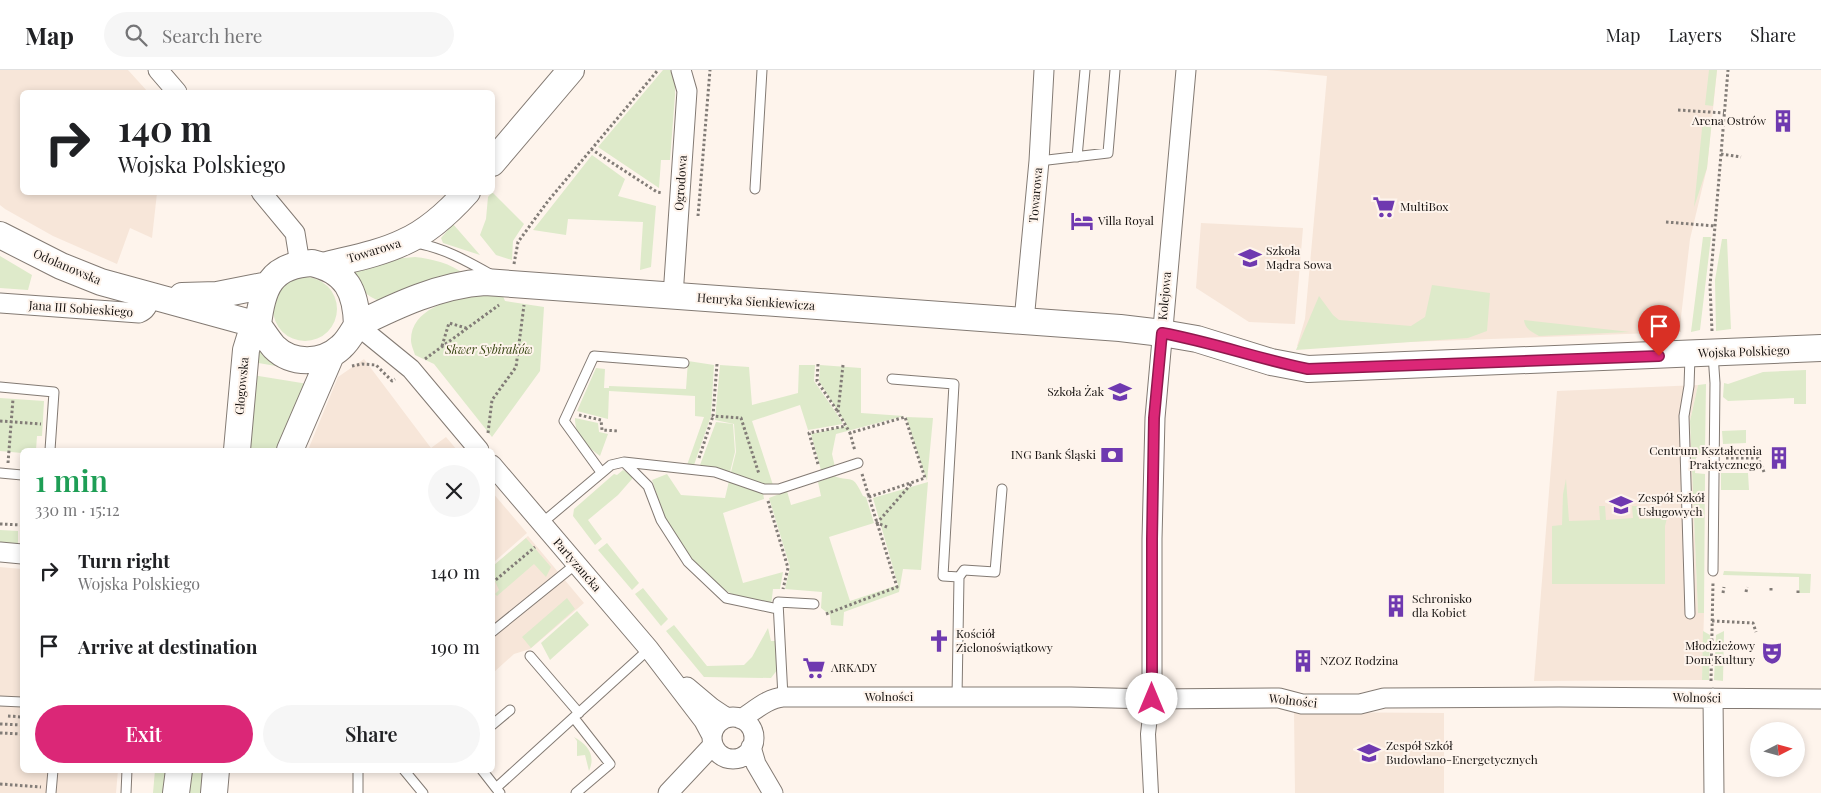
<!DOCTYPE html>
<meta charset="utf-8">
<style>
body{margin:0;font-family:"Playfair Display",serif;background:#f6f6f6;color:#202124;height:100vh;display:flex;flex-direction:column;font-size:19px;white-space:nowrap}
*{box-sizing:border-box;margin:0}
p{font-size:16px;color:#757577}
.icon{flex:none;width:28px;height:28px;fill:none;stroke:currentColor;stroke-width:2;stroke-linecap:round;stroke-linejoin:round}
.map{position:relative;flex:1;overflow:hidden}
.details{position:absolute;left:20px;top:378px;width:475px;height:325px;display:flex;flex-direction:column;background:#fff;border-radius:8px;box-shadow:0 2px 8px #0003}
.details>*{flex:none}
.hud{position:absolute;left:20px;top:20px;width:475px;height:105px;border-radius:8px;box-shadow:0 2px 8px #0003;background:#fff;color:#202124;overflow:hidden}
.needle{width:32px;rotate:84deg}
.controls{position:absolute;left:1750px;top:652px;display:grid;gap:10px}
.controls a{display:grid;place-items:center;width:55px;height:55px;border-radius:50%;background:#fff;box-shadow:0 2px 8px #0003;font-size:25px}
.pin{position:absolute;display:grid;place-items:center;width:42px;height:42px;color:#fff;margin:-51px -21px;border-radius:50% 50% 50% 0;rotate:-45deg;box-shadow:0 0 5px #0007}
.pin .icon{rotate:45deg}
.me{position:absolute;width:55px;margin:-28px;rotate:0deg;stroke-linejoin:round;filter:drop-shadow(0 0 4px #0008)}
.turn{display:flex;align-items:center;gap:18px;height:105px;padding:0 15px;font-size:22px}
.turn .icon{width:65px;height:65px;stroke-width:2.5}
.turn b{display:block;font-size:35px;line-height:42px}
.round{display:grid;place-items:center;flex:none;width:52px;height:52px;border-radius:26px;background:#f6f6f6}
.head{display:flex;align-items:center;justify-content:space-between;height:85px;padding:0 15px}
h1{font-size:30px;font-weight:600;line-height:38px;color:#1e9e55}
.primary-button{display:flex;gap:10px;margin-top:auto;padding:10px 15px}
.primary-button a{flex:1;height:58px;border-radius:30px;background:#db2777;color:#fff;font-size:20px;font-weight:600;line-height:58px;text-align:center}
.primary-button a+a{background:#f6f6f6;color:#202124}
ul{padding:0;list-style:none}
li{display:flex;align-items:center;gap:15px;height:75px;padding:0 15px}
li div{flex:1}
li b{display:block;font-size:19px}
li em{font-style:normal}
header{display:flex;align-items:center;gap:30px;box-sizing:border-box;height:70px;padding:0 25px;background:#fff;border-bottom:1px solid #e0e0e0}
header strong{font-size:24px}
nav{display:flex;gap:28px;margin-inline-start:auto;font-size:18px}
.search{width:350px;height:45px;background:#f6f6f6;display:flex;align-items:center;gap:12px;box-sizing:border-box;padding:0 18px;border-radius:28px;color:#757577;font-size:19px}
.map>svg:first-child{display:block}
.built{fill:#f7e6d9}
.green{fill:#deeaca}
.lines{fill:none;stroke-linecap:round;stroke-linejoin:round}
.service-casing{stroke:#837a73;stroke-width:11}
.pedestrian-casing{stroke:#837a73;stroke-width:16}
.minor-casing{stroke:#837a73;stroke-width:21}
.secondary-casing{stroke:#837a73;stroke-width:28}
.path{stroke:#827c77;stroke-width:3;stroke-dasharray:2.5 2.5;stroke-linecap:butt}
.service{stroke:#fff;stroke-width:9}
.pedestrian{stroke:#fff;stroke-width:14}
.minor{stroke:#fff;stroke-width:19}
.secondary{stroke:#fff;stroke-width:26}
.route-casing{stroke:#8e194d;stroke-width:12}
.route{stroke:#db2777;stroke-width:9}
.labels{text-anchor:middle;stroke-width:4;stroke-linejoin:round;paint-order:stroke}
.poi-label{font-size:12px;fill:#181412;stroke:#fef4ec;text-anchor:start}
.street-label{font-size:12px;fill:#181412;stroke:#fef4ec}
.park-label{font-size:12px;font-style:italic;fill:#374511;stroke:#fef4ec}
</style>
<header>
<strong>Map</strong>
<div class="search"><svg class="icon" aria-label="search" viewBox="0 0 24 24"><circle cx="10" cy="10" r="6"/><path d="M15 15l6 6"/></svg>Search here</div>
<nav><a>Map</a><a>Layers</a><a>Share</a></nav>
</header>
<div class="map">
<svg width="1821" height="723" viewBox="0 0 1821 723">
<rect width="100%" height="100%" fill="#fef4ec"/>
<path class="built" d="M 0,0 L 128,0 L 148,22 L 22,22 L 22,122 L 157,123 L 152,168 L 130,158 L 117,194 L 53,166 L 5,139 L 0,135 Z
M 1267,0 L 1717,0 L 1707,98 L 1690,169 L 1681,247 L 1681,262 L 1297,276 L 1305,249 L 1327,6 Z
M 1201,153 L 1303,158 L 1295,254 L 1249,252 L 1196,218 Z
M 364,289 L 431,378 L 446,367 L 457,380 L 308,380 L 338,307 Z
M 1698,315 L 1690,351 L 1698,543 L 1704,543 L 1702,610 L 1534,611 L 1557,321 Z
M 492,422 L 527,463 L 493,493 L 492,493 Z
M 528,466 L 584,533 L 530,579 L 514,584 L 493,603 L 493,496 Z
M 0,497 L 22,499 L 22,700 L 118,700 L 116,723 L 0,723 Z
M 1294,642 L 1444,643 L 1444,723 L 1295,723 Z"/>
<path class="green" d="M 663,0 L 670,0 L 675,8 L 675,25 L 670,90 L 661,90 L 659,118 L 598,77 Z
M 1709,0 L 1717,0 L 1713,36 L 1705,35 Z
M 1703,49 L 1712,50 L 1707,98 L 1694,137 Z
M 592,85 L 625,109 L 618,126 L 656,136 L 651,197 L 640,200 L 643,152 L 568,149 L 566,165 L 533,160 Z
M 492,122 L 524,154 L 513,171 L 512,190 L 496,185 L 480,165 L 486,149 L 488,127 Z
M 453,154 L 480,185 L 443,173 L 441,168 Z
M 1703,167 L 1711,167 L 1700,260 L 1691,262 Z
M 1722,169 L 1727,169 L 1731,259 L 1716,261 L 1715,210 Z
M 0,186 L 32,205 L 28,220 L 0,218 Z
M 415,187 C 432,189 451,193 465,205 L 380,231 C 364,226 359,215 351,201 L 392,189 Z
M273 239a32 32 0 1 1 64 0a32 32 0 1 1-64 0Z
M 1432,215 L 1490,223 L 1487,261 L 1468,268 L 1296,280 L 1319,226 L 1333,245 L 1339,250 L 1411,256 L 1425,247 Z
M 473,224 L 502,224 L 505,231 L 544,237 L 540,301 L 492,367 L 434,294 L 415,285 C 414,281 411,275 411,270 C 411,239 450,230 473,224 Z
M 1524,250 L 1630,262 L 1539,266 C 1532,262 1525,259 1524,250 Z
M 254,277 L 279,293 L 311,302 L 253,292 Z
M 688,291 L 714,295 L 711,346 L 694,395 L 687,395 L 704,347 L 695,346 L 695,326 L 609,321 L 608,349 L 577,341 L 596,298 L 605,299 L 604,318 L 609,318 L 609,316 L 686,319 Z
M 720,295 L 749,297 L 752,335 L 798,323 L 799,295 L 815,295 L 814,311 L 837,344 L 843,354 L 808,360 L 800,335 L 752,351 L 773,415 L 765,415 L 731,402 L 736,382 L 734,354 L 715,350 Z
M 820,295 L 861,298 L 861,343 L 904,346 L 836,364 L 832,384 L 835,397 L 821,400 L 811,364 L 847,356 L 819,311 Z
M 1806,300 L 1806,334 L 1794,334 L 1794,328 L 1728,331 L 1723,327 L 1724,313 L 1728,314 L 1763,302 Z
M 252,305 L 308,314 L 280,380 L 247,380 Z
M 1706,314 L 1705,381 L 1696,388 L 1695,403 L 1705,404 L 1704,543 L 1698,543 L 1690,351 L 1698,315 Z
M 0,328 L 44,331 L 42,366 L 37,366 L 36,380 L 22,380 L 22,383 L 0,381 Z
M 906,347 L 933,348 L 927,411 Z
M 575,348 L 598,353 L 599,362 L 608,364 L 600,386 C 586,375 575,367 575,348 Z
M 716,352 L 733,354 L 735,382 L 730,402 L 700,395 Z
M 1746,360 L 1746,373 L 1723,374 L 1722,361 Z
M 623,400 L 632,406 L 632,409 L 618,425 L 588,450 L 602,469 L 595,475 L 573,446 L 574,439 L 614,404 L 617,405 Z
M 1721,403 L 1748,403 L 1749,420 L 1721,420 Z
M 667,404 L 681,425 L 725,428 L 729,411 L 763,423 L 764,429 L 723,443 L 743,513 L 783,502 L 780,519 L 773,519 L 771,536 L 732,524 L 715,515 L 687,485 L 666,451 L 652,410 Z
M 834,406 C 854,413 852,403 863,426 L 866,427 L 874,453 L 829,467 L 850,531 L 898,515 L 873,428 L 928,412 L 921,500 L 903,499 L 899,522 L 844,542 L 843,556 L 831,555 L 830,545 L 821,538 L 822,522 L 785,519 L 790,497 L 769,428 L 787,421 L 791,435 L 821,426 L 818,412 Z
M 1566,409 L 1569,451 L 1600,450 L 1599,436 L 1605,436 L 1606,450 L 1633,448 L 1632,436 L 1638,436 L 1639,449 L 1667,448 L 1665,456 L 1665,514 L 1552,514 L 1552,456 L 1562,455 L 1563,424 Z
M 0,460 L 18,461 L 18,474 L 0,472 Z
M 526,468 L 551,497 L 546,507 L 534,494 L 497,526 L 495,524 L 499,520 L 494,509 L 493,510 L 493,496 Z
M 607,473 L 639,513 L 632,520 L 598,480 Z
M 1724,501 L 1811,504 L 1810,523 L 1799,523 L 1799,507 L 1723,505 Z
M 643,518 L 668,549 L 661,556 L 635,524 Z
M 567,528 L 575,539 L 531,578 L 522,567 Z
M 577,541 L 589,555 L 550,590 L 541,573 Z
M 674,555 L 707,596 L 744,595 L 752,587 L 768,558 L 771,571 L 777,571 L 778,599 L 771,608 L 704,607 L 666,561 Z
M 1703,561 L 1710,565 L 1709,610 L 1702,610 Z
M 1724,561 L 1723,611 L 1714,610 L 1716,565 Z
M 574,667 C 588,675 596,685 589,701 L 585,685 L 577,686 L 577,671 Z
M 155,700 L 168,700 L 165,723 L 153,723 Z
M 189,700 L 207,700 L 205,723 L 186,723 Z"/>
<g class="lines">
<defs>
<path id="service" d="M 1077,87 L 1085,0
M 1039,91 L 1108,83 L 1115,0
M 755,119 L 762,0
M 415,173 C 442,177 467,191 490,204
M 1690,287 L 1689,316 L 1684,346 L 1690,544
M 892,309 L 954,314 L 943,506 L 959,507 L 957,627
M 0,317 L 54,322 L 50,380
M 624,392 L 648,416 L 661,450 L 688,492 L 726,528 L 778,539
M 601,402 L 564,351 L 594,286 L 684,293
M 0,403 L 22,405
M 542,453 L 611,395 L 624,392 L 715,402 L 764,419 L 779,419 L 858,393
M 1713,501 L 1715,313 L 1713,284
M 959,507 L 964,500 L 995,502 L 1002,419
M 492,562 L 576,494
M 530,586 L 579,643
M 783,627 L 778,532 L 814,534
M 0,631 L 22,632
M 574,648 L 610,694 L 576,723
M 492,655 L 510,640
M 404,700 L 423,723
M 482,700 L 496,718
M 51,723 L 53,700
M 126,723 L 127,700
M 358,723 L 358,700
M 500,723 L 496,718 L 649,579"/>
<path id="pedestrian" d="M 1151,723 L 1148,664 L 1152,629"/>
<path id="minor" d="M 158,0 L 177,22
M 261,122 L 295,163 L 300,194
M 673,226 L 687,21 L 681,0
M 0,233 L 139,243 C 147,240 148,234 151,226
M 1024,251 L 1039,91 L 1044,0
M 357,255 L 411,299 L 479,380
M 492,395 L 649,579 L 704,651 L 712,666
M 0,482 L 22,484
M 687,617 L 712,638 L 727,648
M 1713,628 L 1714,723
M 1152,629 L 1152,469 L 1155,348 L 1186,0
M712 668a21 21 0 1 1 42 0a21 21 0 1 1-42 0Z
M 741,649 C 754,641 768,628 783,627 L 1071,627 L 1152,629 L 1279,628 L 1302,634 L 1360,634 L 1384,628 L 1559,627 L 1821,629
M 751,677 L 756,694 L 773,723
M 668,723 L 713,675"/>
<path id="secondary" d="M 492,93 L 571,0
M 0,165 L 61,196 L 101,212 L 258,255
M 312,193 C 347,201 356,222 357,255 C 352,263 348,271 341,277 C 323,294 292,295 274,277 C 268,270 263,262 258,255 C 262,219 270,195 312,193 Z
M 323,196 C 350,189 379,184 404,172 C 429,161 449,142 467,122
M 182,226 L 217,225 L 268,215
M 357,255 C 397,235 440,215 485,212 L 1120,258 L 1162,263 L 1197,269 L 1271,292 L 1308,299 L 1821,278
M 237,380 L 246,280 L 250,267 L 258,255
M 290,380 L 331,285
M 176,723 L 179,700
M 214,723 L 216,700"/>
</defs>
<use href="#service" class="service-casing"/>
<use href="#pedestrian" class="pedestrian-casing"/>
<use href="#minor" class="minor-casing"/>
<use href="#secondary" class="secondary-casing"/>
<path class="path" d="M 1678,40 L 1724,43
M 591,79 L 657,122 L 663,123
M 1721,84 L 1741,87
M 698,146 L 710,0
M 1666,152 L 1715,156
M 514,194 L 518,172 L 548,131 L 658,0
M 1712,261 L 1710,216 L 1728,0
M 442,276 L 449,253 L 466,258
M 425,289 L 499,235
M 717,294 L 713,346 L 741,348 L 759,404
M 818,294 L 817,311 L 838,342
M 843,295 L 838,342 L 850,363
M 352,296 L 362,294 L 376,295 L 392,311 L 395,309
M 579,345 L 601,350 L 602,360 L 619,361
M 0,351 L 41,354
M 488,363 L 492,330 L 516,297 L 524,235
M 699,388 L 713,346
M 1726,388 L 1758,388 L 1764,402
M 8,393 L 13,329
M 818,394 L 809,363 L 846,356
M 862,404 L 869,427
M 768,431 L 788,498 L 783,519
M 0,454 L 22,455
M 887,457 L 877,453 L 912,413
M 492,513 L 535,477
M 1771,518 L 1771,523
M 1746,522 L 1747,517
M 1723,523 L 1724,517
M 1798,523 L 1798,518
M 826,544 L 897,517 L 869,427 L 925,408 L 905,347 L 850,363 L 855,381
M 1712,551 L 1753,553 L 1756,562
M 1711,611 L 1713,512
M 8,646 L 22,647
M 0,654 L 22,655
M 0,663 L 22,664
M 0,714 L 41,717"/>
<use href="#service" class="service"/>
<use href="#pedestrian" class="pedestrian"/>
<use href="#minor" class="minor"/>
<use href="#secondary" class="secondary"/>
</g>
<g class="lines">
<defs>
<path id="route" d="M 1152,629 L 1152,469 L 1154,348 L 1162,263 C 1212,272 1259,289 1308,299 L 1659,286"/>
</defs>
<use href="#route" class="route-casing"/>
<use href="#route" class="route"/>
</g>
<defs>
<symbol id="building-bare" viewBox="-9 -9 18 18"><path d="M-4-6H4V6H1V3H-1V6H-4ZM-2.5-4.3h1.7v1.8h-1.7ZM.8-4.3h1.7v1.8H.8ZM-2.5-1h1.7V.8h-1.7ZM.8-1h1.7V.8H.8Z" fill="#6f39b0" stroke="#fef4ec" stroke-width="2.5" paint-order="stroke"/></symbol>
<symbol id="supermarket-bare" viewBox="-9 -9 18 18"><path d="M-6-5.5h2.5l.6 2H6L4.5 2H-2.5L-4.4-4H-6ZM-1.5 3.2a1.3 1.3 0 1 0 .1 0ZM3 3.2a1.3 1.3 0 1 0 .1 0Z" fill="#6f39b0" stroke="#fef4ec" stroke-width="2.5" paint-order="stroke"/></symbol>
<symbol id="hotel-bare" viewBox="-9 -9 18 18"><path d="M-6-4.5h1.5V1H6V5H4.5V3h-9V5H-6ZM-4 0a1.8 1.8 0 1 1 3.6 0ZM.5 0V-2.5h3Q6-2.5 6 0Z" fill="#6f39b0" stroke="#fef4ec" stroke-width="2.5" paint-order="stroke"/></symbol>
<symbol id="school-bare" viewBox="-9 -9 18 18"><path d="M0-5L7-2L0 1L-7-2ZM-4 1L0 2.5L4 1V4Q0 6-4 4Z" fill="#6f39b0" stroke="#fef4ec" stroke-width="2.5" paint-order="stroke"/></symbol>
<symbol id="bank-bare" viewBox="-9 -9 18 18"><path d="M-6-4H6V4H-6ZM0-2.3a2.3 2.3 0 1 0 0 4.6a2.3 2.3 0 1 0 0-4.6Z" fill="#6f39b0" stroke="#fef4ec" stroke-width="2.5" paint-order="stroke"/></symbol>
<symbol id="church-bare" viewBox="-9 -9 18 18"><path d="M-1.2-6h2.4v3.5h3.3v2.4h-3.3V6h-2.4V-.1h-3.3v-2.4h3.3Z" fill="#6f39b0" stroke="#fef4ec" stroke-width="2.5" paint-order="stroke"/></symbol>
<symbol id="theatre-bare" viewBox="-9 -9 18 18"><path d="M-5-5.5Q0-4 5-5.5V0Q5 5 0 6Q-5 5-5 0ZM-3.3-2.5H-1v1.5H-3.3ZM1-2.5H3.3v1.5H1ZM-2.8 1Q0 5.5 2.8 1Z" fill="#6f39b0" stroke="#fef4ec" stroke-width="2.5" paint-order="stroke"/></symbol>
<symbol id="university-bare" viewBox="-9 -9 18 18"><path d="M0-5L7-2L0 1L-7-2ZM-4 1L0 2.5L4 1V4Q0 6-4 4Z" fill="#6f39b0" stroke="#fef4ec" stroke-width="2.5" paint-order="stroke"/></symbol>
</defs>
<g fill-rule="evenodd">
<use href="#building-bare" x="1767" y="35" width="32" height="32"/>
<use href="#supermarket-bare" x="1368" y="121" width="32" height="32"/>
<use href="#hotel-bare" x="1066" y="135" width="32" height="32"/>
<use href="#school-bare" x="1234" y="172" width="32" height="32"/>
<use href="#school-bare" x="1104" y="306" width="32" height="32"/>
<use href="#bank-bare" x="1096" y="369" width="32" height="32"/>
<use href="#building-bare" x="1763" y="372" width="32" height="32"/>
<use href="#school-bare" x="1605" y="419" width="32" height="32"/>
<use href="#building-bare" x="1380" y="520" width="32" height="32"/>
<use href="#church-bare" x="923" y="555" width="32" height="32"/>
<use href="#theatre-bare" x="1756" y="567" width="32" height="32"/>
<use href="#building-bare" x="1287" y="575" width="32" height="32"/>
<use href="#supermarket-bare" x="798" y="582" width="32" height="32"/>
<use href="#university-bare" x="1353" y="667" width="32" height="32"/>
</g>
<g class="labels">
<g class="poi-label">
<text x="1766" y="55" text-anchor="end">Arena Ostrów</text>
<text x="1400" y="141">MultiBox</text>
<text x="1098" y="155">Villa Royal</text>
<text x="1266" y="185">Szkoła<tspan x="1266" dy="14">Mądra Sowa</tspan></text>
<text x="1104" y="326" text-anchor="end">Szkoła Żak</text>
<text x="1762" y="385" text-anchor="end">Centrum Kształcenia<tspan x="1762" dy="14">Praktycznego</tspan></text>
<text x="1096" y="389" text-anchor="end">ING Bank Śląski</text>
<text x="1638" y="432">Zespół Szkół<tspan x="1638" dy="14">Usługowych</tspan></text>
<text x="1412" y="533">Schronisko<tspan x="1412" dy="14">dla Kobiet</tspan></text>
<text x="956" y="568">Kościół<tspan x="956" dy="14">Zielonoświątkowy</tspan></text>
<text x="1755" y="580" text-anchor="end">Młodzieżowy<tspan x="1755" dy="14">Dom Kultury</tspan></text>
<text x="1320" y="595">NZOZ Rodzina</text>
<text x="831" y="602">ARKADY</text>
<text x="1386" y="680">Zespół Szkół<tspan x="1386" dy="14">Budowlano-Energetycznych</tspan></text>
</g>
<g class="street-label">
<text transform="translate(681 113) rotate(-86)" y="4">Ogrodowa</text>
<text transform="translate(1036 125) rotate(-85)" y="4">Towarowa</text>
<text transform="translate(374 181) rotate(-17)" y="4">Towarowa</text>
<text transform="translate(67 197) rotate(23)" y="4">Odolanowska</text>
<text transform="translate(1165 226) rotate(-85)" y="4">Kolejowa</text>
<text transform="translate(756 232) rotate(4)" y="4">Henryka Sienkiewicza</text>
<text transform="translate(81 239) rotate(4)" y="4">Jana III Sobieskiego</text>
<text transform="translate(1744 282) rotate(-2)" y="4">Wojska Polskiego</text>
<text transform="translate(242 316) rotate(-85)" y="4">Głogowska</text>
<text transform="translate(577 495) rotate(49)" y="4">Partyzancka</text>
<text x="889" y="631">Wolności</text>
<text transform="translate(1697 628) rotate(1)" y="4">Wolności</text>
<text transform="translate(1293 631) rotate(6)" y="4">Wolności</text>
</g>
<g class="park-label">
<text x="489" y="284">Skwer Sybiraków</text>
</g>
</g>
</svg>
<div class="controls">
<a><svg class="needle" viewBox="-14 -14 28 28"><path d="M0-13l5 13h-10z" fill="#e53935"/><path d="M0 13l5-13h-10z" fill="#757577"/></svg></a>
</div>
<div class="pin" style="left:1659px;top:286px;background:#d93025"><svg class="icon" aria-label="arrive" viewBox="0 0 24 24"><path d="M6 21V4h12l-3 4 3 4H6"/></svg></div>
<svg class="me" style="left:1152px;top:629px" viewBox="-20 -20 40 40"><circle r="19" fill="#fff"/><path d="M0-13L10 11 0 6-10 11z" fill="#db2777"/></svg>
<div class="hud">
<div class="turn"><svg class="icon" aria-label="right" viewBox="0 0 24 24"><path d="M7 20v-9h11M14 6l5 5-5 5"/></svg><div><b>140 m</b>Wojska Polskiego</div></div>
</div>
<section class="details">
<div class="head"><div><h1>1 min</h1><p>330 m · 15:12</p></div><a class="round"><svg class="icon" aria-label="close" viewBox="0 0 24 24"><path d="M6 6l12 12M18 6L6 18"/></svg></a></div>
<ul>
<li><svg class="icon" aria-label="right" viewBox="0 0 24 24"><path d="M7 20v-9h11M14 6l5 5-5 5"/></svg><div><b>Turn right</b><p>Wojska Polskiego</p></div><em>140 m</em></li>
<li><svg class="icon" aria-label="arrive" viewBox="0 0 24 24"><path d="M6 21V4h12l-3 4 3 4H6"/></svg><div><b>Arrive at destination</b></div><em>190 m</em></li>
</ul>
<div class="primary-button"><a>Exit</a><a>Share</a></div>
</section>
</div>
